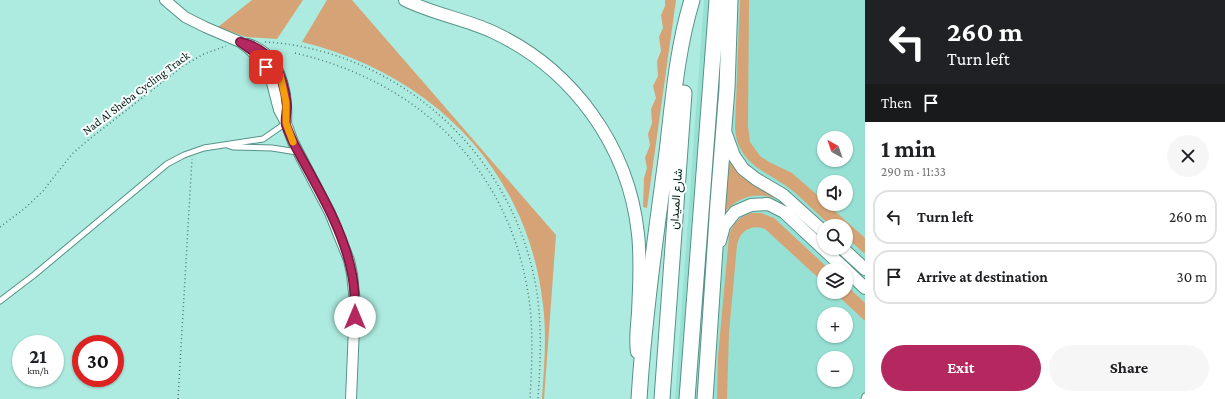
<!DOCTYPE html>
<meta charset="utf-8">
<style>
body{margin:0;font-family:"Crimson Pro",Vazirmatn,serif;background:#f6f6f6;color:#202124;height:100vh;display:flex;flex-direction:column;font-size:15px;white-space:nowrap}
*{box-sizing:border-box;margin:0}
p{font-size:13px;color:#757577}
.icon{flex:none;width:22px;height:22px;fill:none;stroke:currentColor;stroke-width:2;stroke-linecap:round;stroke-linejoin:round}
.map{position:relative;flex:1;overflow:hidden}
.sheet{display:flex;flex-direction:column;background:#fff;width:360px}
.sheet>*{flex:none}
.banner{background:#202124;color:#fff;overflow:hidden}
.needle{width:26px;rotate:320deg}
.fabs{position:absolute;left:817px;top:131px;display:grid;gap:8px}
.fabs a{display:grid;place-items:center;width:36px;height:36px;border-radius:50%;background:#fff;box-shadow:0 1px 3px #0004;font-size:20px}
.speed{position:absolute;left:12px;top:335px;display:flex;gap:8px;font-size:20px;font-weight:700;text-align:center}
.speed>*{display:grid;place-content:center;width:52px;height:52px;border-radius:50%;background:#fff;box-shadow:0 1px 3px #0004;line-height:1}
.speed small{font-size:10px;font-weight:400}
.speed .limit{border:6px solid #d22;background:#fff;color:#111}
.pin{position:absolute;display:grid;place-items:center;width:34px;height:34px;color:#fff;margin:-17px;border-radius:8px;box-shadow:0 2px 6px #0006}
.me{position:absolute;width:44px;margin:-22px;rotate:0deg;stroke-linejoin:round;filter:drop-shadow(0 0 3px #0008)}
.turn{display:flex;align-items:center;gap:14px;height:84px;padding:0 16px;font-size:18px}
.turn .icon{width:52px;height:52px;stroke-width:2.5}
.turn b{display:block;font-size:28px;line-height:34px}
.then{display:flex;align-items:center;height:38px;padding:0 16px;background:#0003;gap:8px;font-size:15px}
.round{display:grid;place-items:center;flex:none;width:42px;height:42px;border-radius:21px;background:#f6f6f6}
.overview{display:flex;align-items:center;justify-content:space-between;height:68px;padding:0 16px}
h1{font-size:24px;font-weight:700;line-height:30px}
.button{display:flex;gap:8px;margin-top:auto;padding:8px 16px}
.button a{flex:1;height:46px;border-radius:24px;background:#b4285f;color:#fff;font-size:16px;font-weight:700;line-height:46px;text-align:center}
.button a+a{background:#f6f6f6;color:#202124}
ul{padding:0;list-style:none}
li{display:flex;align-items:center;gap:12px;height:54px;margin:0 8px 6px;padding:0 8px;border:2px solid #e0e0e0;border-radius:16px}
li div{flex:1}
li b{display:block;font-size:15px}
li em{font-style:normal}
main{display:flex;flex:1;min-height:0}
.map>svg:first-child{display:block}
.built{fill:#97e1d4;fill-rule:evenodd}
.green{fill:#d5a375}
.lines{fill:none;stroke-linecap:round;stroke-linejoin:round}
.service-casing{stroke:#569288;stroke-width:7}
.minor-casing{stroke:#569288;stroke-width:12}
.tertiary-casing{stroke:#569288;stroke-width:14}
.primary-casing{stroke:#569288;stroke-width:17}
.path{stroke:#517a73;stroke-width:1.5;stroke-dasharray:1 3;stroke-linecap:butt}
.service{stroke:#fff;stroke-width:5}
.minor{stroke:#fff;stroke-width:10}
.tertiary{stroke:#fff;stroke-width:12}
.primary{stroke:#fff;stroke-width:15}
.route-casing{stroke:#751a3e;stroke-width:10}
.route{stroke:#b4285f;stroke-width:7}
.slow{stroke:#f59e0b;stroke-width:7}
.labels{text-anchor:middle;stroke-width:4;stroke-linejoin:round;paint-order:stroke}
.street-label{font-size:12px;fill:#001713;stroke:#f9fffe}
</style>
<main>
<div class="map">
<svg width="865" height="399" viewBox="0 0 865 399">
<rect width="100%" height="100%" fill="#adebe0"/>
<path class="built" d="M 704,0 L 865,0 L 865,399 L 675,399 ZM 824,138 L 846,138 L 846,160 L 824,160 ZM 824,182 L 846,182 L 846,204 L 824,204 ZM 824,226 L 846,226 L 846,248 L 824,248 ZM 824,270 L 846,270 L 846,292 L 824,292 ZM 824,314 L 846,314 L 846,336 L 824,336 ZM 824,358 L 846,358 L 846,380 L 824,380 Z"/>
<path class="green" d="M 252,0 L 303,0 L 277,39 L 246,37 L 218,27 Z
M 327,0 L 352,0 L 556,235 L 544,399 L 542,399 C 544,368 547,337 543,305 C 528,170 432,74 302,42 Z
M 665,0 L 676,0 L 647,208 L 643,207 L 644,178 L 647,168 L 645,158 L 650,145 L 648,134 L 652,123 L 651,109 L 656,98 L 653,86 L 658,76 L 657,61 L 661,51 L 659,37 L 663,28 L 661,15 L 665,6 Z
M 740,0 L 749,0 L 748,126 L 750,142 L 760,156 L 769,162 L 792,173 L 824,201 L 824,204 L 827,204 L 865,238 L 865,254 L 846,237 L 846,226 L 832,226 L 830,225 C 817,214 806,202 793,191 C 768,171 738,166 735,128 Z
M 726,155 L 779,200 C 759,191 738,196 724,213 Z
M 751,213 L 761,213 L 774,218 L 830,270 L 824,270 L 824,283 L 765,229 C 752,224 740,230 737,245 L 729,333 L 727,399 L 717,399 L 718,357 L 729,236 C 732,224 739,217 751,213 Z
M 846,285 L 865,303 L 865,321 L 834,292 L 846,292 Z"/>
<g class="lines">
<defs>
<path id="service" d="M 227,145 L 233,147 L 272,148 L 297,152
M 0,301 L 34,275 L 167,164 L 184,155 L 204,148 L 263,139 L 286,123
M 864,399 L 865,396"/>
<path id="minor" d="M 165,0 L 185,17 L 205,27 L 240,42 L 248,48 L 260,59 L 270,75 L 279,110 L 286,123 L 293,142 L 330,213 L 349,260 L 352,274 L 355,303 L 351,399
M 248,44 C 281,54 288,93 286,123"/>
<path id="tertiary" d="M 405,0 C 433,14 465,19 493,32 C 573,69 629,147 638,234 C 641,261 639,287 638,313 C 637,326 635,340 637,352
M 725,131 L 734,156 L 743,169 L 756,179 L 783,195 L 824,232
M 720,241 L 724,226 L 735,212 L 751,205 L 768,204 L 784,212 L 846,270
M 842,248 L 865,269
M 846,270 L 865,288"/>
<path id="primary" d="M 639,399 C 644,317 656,234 667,152 C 673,101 677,49 692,0
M 662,399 L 684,93
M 687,399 L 717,0
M 705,399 L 718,203 L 727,88 L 730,0"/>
</defs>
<use href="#service" class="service-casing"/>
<use href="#minor" class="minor-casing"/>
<use href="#tertiary" class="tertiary-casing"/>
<use href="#primary" class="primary-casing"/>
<path class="path" d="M 265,42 C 286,43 307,47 328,53 C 427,83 505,163 531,264 C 543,309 541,353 538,399
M 295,53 C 416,81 505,164 527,287 C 534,324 532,362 530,399
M 0,227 L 24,209 L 43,191 L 72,154 L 87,141 L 183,66 L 204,54 L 226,46
M 178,399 L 192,159"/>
<use href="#service" class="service"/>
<use href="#minor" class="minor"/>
<use href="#tertiary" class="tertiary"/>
<use href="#primary" class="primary"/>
</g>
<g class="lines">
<defs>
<path id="route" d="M 266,67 L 254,52 L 240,42 C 273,49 284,75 287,106 C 287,112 285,119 286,125 C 288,131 291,137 293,142 C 315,184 343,227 352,274 C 355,288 355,303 355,317"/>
</defs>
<use href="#route" class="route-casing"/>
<use href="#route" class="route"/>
<path class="slow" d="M 280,74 L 286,102 L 286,123 L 293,142"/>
</g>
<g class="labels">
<g class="street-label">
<text transform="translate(136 93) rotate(-37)" y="4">Nad Al Sheba Cycling Track</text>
<text transform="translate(676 199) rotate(-86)" y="4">شارع الميدان</text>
</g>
</g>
</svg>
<div class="fabs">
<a><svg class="needle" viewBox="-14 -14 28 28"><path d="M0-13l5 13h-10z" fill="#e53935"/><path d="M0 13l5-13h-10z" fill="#757577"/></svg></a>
<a><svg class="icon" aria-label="sound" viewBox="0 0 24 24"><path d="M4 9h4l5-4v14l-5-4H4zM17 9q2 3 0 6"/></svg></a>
<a><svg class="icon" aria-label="search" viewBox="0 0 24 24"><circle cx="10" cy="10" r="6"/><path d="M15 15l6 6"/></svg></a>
<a><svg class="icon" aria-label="layers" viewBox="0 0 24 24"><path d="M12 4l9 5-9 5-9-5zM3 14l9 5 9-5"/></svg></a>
<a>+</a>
<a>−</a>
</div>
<div class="speed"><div>21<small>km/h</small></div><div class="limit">30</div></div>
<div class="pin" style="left:266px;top:67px;background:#d93025"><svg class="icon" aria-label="arrive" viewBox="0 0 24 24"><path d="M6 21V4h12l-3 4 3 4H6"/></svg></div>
<svg class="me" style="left:355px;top:317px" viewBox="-20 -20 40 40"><circle r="19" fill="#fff"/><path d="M0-13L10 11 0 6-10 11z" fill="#b4285f"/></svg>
</div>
<section class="sheet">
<div class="banner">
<div class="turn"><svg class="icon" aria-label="left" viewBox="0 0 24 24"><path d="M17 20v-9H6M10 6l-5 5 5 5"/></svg><div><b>260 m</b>Turn left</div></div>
<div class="then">Then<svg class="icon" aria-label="arrive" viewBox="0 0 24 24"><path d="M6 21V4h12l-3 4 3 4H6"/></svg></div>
</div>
<div class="overview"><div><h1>1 min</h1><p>290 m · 11:33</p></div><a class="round"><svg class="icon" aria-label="close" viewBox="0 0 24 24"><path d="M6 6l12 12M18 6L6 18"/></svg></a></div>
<ul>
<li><svg class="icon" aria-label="left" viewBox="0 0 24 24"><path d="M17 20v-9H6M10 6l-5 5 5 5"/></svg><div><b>Turn left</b></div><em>260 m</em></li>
<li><svg class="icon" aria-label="arrive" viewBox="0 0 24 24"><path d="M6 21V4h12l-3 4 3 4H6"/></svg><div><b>Arrive at destination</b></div><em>30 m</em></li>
</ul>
<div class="button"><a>Exit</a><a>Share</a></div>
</section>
</main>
